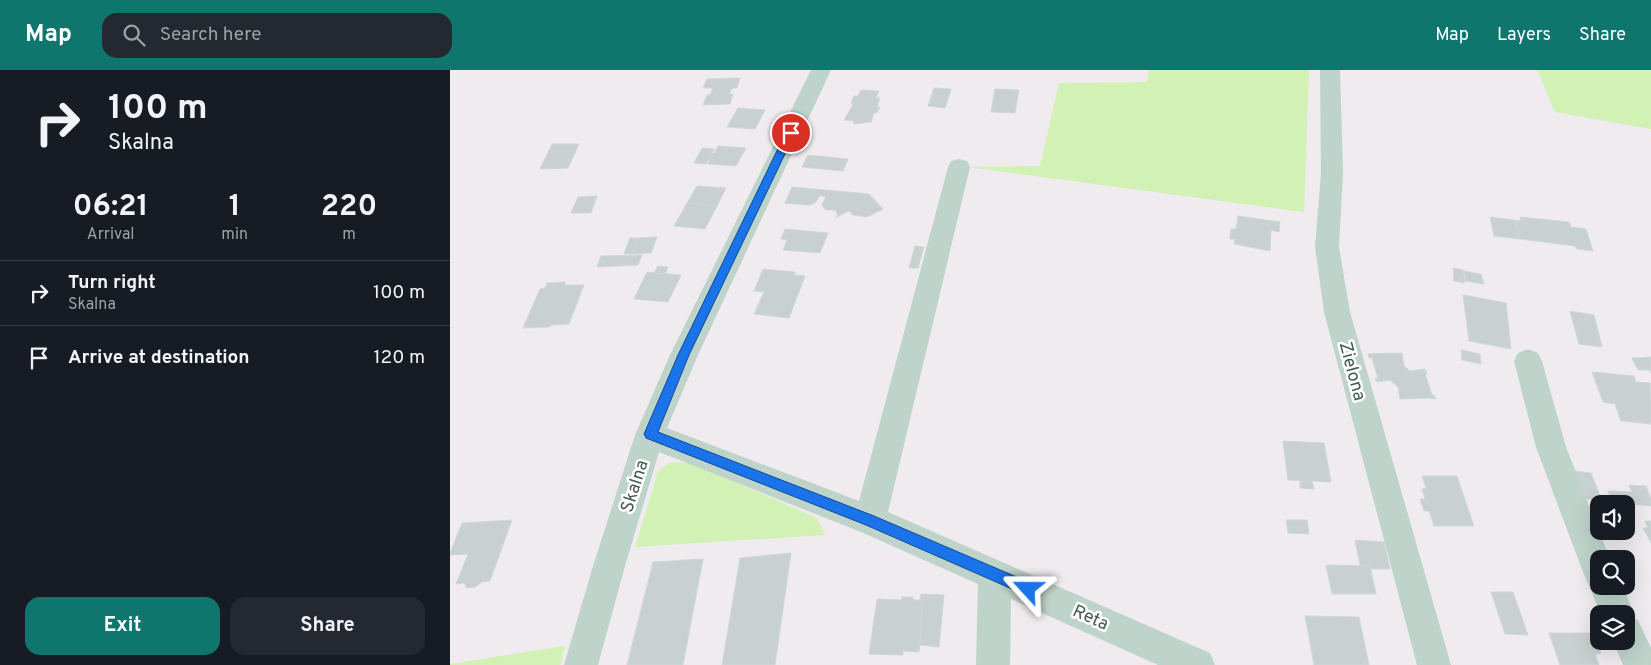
<!DOCTYPE html>
<style>
body{margin:0;font-family:Overpass,sans-serif;background:#242831;color:#f1f3f6;height:100vh;display:flex;flex-direction:column;font-size:19px;white-space:nowrap}
*{box-sizing:border-box;margin:0}
p{font-size:16px;color:#9ea1a6}
.icon{flex:none;width:28px;height:28px;fill:none;stroke:currentColor;stroke-width:2;stroke-linecap:round;stroke-linejoin:round}
.map{position:relative;flex:1;overflow:hidden}
.details{display:flex;flex-direction:column;background:#171b24;width:450px}
.details>*{flex:none}
.top-card{background:#171b24;color:#f1f3f6;overflow:hidden}
.controls{position:absolute;left:1140px;top:425px;display:grid;gap:10px}
.controls a{display:grid;place-items:center;width:45px;height:45px;border-radius:10px;background:#171b24;box-shadow:0 5px 20px #0002;font-size:25px}
.pin{position:absolute;display:grid;place-items:center;width:42px;height:42px;color:#fff;margin:-21px;border:2px solid #fff;border-radius:50%;box-shadow:0 1px 5px #0007}
.me{position:absolute;width:55px;margin:-28px;rotate:294deg;stroke-linejoin:round;filter:drop-shadow(0 0 4px #0008)}
.turn{display:flex;align-items:center;gap:18px;height:105px;padding:0 25px;font-size:22px}
.turn .icon{width:65px;height:65px;stroke-width:2.5}
.turn b{display:block;font-size:35px;line-height:42px}
.eta{display:flex;justify-content:space-evenly;align-items:center;height:85px;text-align:center}
.eta b{font-size:30px;font-weight:700;line-height:35px}
.primary-button{display:flex;gap:10px;margin-top:auto;padding:10px 25px}
.primary-button a{flex:1;height:58px;border-radius:15px;background:#0f766e;color:#fff;font-size:20px;font-weight:700;line-height:58px;text-align:center}
.primary-button a+a{background:#242831;color:#f1f3f6}
ul{padding:0;list-style:none}
li{display:flex;align-items:center;gap:15px;height:65px;padding:0 25px;border-top:1px solid #363941}
li div{flex:1}
li b{display:block;font-size:19px}
li em{font-style:normal}
header{display:flex;align-items:center;gap:30px;box-sizing:border-box;height:70px;padding:0 25px;background:#0f766e;color:#fff}
header strong{font-size:24px}
nav{display:flex;gap:28px;margin-inline-start:auto;font-size:18px}
.search{width:350px;height:45px;background:#242831;display:flex;align-items:center;gap:12px;box-sizing:border-box;padding:0 18px;border-radius:15px;color:#9ea1a6;font-size:19px}
main{display:flex;flex:1;min-height:0}
.map>svg:first-child{display:block}
.green{fill:#d2f1b5}
.building{fill:#c8d1d0;stroke:#cfd8d7}
.lines{fill:none;stroke-linecap:round;stroke-linejoin:round}
.minor{fill:#bed3ca;fill-rule:evenodd}
.route{fill:#1a73e8;stroke:#114b97}
.labels{text-anchor:middle;stroke-width:5;stroke-linejoin:round;paint-order:stroke}
.street-label{font-size:18px;fill:#435a51;stroke:#fff}
</style>
<header>
<strong>Map</strong>
<div class="search"><svg class="icon" aria-label="search" viewBox="0 0 24 24"><circle cx="10" cy="10" r="6"/><path d="M15 15l6 6"/></svg>Search here</div>
<nav><a>Map</a><a>Layers</a><a>Share</a></nav>
</header>
<main>
<section class="details">
<div class="top-card">
<div class="turn"><svg class="icon" aria-label="right" viewBox="0 0 24 24"><path d="M7 20v-9h11M14 6l5 5-5 5"/></svg><div><b>100 m</b>Skalna</div></div>
</div>
<div class="eta">
<div><b>06:21</b><p>Arrival</p></div>
<div><b>1</b><p>min</p></div>
<div><b>220</b><p>m</p></div>
</div>
<ul>
<li><svg class="icon" aria-label="right" viewBox="0 0 24 24"><path d="M7 20v-9h11M14 6l5 5-5 5"/></svg><div><b>Turn right</b><p>Skalna</p></div><em>100 m</em></li>
<li><svg class="icon" aria-label="arrive" viewBox="0 0 24 24"><path d="M6 21V4h12l-3 4 3 4H6"/></svg><div><b>Arrive at destination</b></div><em>120 m</em></li>
</ul>
<div class="primary-button"><a>Exit</a><a>Share</a></div>
</section>
<div class="map">
<svg width="1201" height="595" viewBox="0 0 1201 595">
<rect width="100%" height="100%" fill="#efebee"/>
<path class="green" d="M 699,0 L 859,0 L 854,142 L 518,97 L 590,96 L 609,13 L 697,12 Z
M 1087,0 L 1201,0 L 1201,59 L 1105,42 Z
M 221,392 L 241,393 L 367,448 L 375,465 L 185,477 L 208,401 Z
M 115,576 L 110,595 L 0,595 L 0,594 Z"/>
<path class="building" d="M 290,8 L 287,18 L 282,18 L 279,25 L 283,24 L 280,34 L 253,35 L 257,25 L 260,25 L 263,18 L 253,18 L 257,9 Z
M 484,18 L 501,19 L 495,38 L 478,36 Z
M 545,19 L 569,20 L 565,43 L 541,42 Z
M 411,20 L 429,21 L 426,28 L 430,28 L 427,37 L 430,37 L 427,43 L 424,43 L 421,52 L 404,54 L 403,51 L 395,50 L 395,48 L 403,35 L 401,33 L 404,26 L 408,26 Z
M 288,38 L 315,40 L 305,59 L 277,57 Z
M 102,74 L 129,74 L 118,98 L 90,99 Z
M 268,76 L 296,78 L 286,96 L 258,94 Z
M 252,78 L 264,79 L 262,83 L 264,84 L 256,94 L 244,93 Z
M 358,85 L 398,89 L 393,101 L 352,97 Z
M 247,116 L 276,118 L 267,136 L 237,133 Z
M 342,117 L 419,124 L 433,139 L 417,147 L 403,145 L 399,141 L 385,148 L 388,145 L 385,140 L 376,140 L 372,135 L 376,126 L 369,126 L 366,132 L 360,135 L 335,133 Z
M 147,126 L 141,143 L 121,143 L 128,127 Z
M 237,133 L 267,136 L 255,159 L 224,156 Z
M 788,146 L 830,152 L 829,162 L 821,160 L 820,181 L 784,174 L 785,169 L 780,169 L 780,166 L 781,159 L 786,159 Z
M 1040,147 L 1065,150 L 1070,169 L 1044,166 Z
M 1070,147 L 1119,152 L 1121,157 L 1136,159 L 1143,181 L 1127,179 L 1125,176 L 1070,169 L 1065,150 L 1071,151 Z
M 335,159 L 378,163 L 370,183 L 333,180 L 337,170 L 331,169 Z
M 207,167 L 201,183 L 183,184 L 188,168 Z
M 180,168 L 188,168 L 183,184 L 174,184 Z
M 465,176 L 474,177 L 468,198 L 459,198 Z
M 192,185 L 188,195 L 147,197 L 151,186 Z
M 208,196 L 218,197 L 215,204 L 204,203 Z
M 1003,198 L 1013,200 L 1015,213 L 1004,211 Z
M 313,199 L 345,202 L 344,205 L 355,206 L 339,248 L 304,244 L 314,222 L 304,221 Z
M 1014,201 L 1031,204 L 1034,214 L 1016,211 Z
M 197,202 L 231,205 L 218,232 L 184,229 Z
M 115,212 L 115,215 L 134,215 L 119,254 L 101,255 L 99,257 L 73,258 L 90,219 L 95,218 L 97,213 Z
M 1013,225 L 1056,233 L 1061,279 L 1019,271 Z
M 1120,241 L 1144,245 L 1152,277 L 1129,274 Z
M 1011,280 L 1030,284 L 1031,294 L 1012,290 Z
M 947,283 L 952,283 L 954,296 L 960,301 L 975,299 L 977,304 L 975,304 L 982,325 L 984,325 L 986,329 L 979,328 L 950,329 L 948,317 L 940,310 L 927,312 L 925,308 L 928,308 L 922,288 L 919,288 L 918,284 Z
M 1201,287 L 1201,303 L 1199,300 L 1188,300 L 1182,288 Z
M 1142,302 L 1184,306 L 1186,312 L 1200,313 L 1201,354 L 1171,351 L 1165,334 L 1153,332 Z
M 833,371 L 874,373 L 881,412 L 838,410 Z
M 1124,401 L 1141,403 L 1152,431 L 1128,428 Z
M 972,406 L 1007,406 L 1024,456 L 984,456 L 979,441 L 974,441 L 970,429 L 975,429 L 972,419 L 976,418 Z
M 850,410 L 862,411 L 864,419 L 850,418 Z
M 1179,415 L 1196,416 L 1201,429 L 1201,436 L 1162,432 L 1158,421 L 1182,422 Z
M 62,450 L 40,511 L 32,512 L 25,517 L 17,518 L 14,513 L 6,514 L 18,484 L 0,485 L 0,483 L 12,453 Z
M 836,450 L 857,450 L 859,464 L 838,463 Z
M 1195,451 L 1201,451 L 1201,473 L 1193,458 L 1198,458 Z
M 905,470 L 934,472 L 940,499 L 920,499 L 920,496 L 910,495 Z
M 341,483 L 325,595 L 272,595 L 290,488 Z
M 253,489 L 233,595 L 177,595 L 203,492 Z
M 876,495 L 920,496 L 926,524 L 882,524 Z
M 1041,522 L 1063,522 L 1078,565 L 1055,564 Z
M 471,524 L 494,525 L 489,577 L 469,575 L 473,530 L 470,530 Z
M 452,527 L 463,527 L 463,530 L 473,530 L 469,582 L 453,581 L 453,585 L 419,584 L 427,529 L 451,530 Z
M 855,546 L 909,547 L 919,595 L 864,595 Z
M 1099,563 L 1143,563 L 1151,583 L 1145,584 L 1149,595 L 1110,595 Z"/>
<g class="lines">
<path class="minor" d="M 361,0 L 381,0 L 248,285 L 217,358 L 409,431 L 498,97 L 501,91 L 509,89 L 517,91 L 520,97 L 438,442 L 760,583 L 765,595 L 708,595 L 561,529 L 560,595 L 526,595 L 528,514 L 411,462 L 209,382 L 175,496 L 148,595 L 114,595 L 143,496 L 185,365 L 220,285 Z
M 870,0 L 890,0 L 893,103 L 889,177 L 900,242 L 1001,595 L 967,595 L 874,242 L 865,177 L 871,103 Z
M 1078,279 L 1088,283 L 1092,291 L 1116,377 L 1160,489 L 1149,489 L 1149,516 L 1172,516 L 1185,544 L 1183,548 L 1188,550 L 1201,578 L 1201,595 L 1173,595 L 1163,571 L 1176,571 L 1176,544 L 1151,544 L 1133,502 L 1086,377 L 1064,291 L 1068,283 Z"/>
</g>
<path class="route" d="M 337,60 L 341,60 L 345,63 L 239,285 L 208,362 L 424,446 L 583,514 L 585,519 L 583,524 L 578,526 L 416,455 L 196,368 L 194,364 L 228,285 Z"/>
<g class="labels">
<g class="street-label">
<text transform="translate(903 301) rotate(75)" y="6">Zielona</text>
<text transform="translate(184 416) rotate(-72)" y="6">Skalna</text>
<text transform="translate(641 547) rotate(24)" y="6">Reta</text>
</g>
</g>
</svg>
<div class="controls">
<a><svg class="icon" aria-label="sound" viewBox="0 0 24 24"><path d="M4 9h4l5-4v14l-5-4H4zM17 9q2 3 0 6"/></svg></a>
<a><svg class="icon" aria-label="search" viewBox="0 0 24 24"><circle cx="10" cy="10" r="6"/><path d="M15 15l6 6"/></svg></a>
<a><svg class="icon" aria-label="layers" viewBox="0 0 24 24"><path d="M12 4l9 5-9 5-9-5zM3 14l9 5 9-5"/></svg></a>
</div>
<div class="pin" style="left:341px;top:63px;background:#d93025"><svg class="icon" aria-label="arrive" viewBox="0 0 24 24"><path d="M6 21V4h12l-3 4 3 4H6"/></svg></div>
<svg class="me" style="left:578px;top:519px" viewBox="-20 -20 40 40"><path d="M0-17L14 15 0 8-14 15z" fill="#1a73e8" stroke="#fff" stroke-width="4"/></svg>
</div>
</main>
